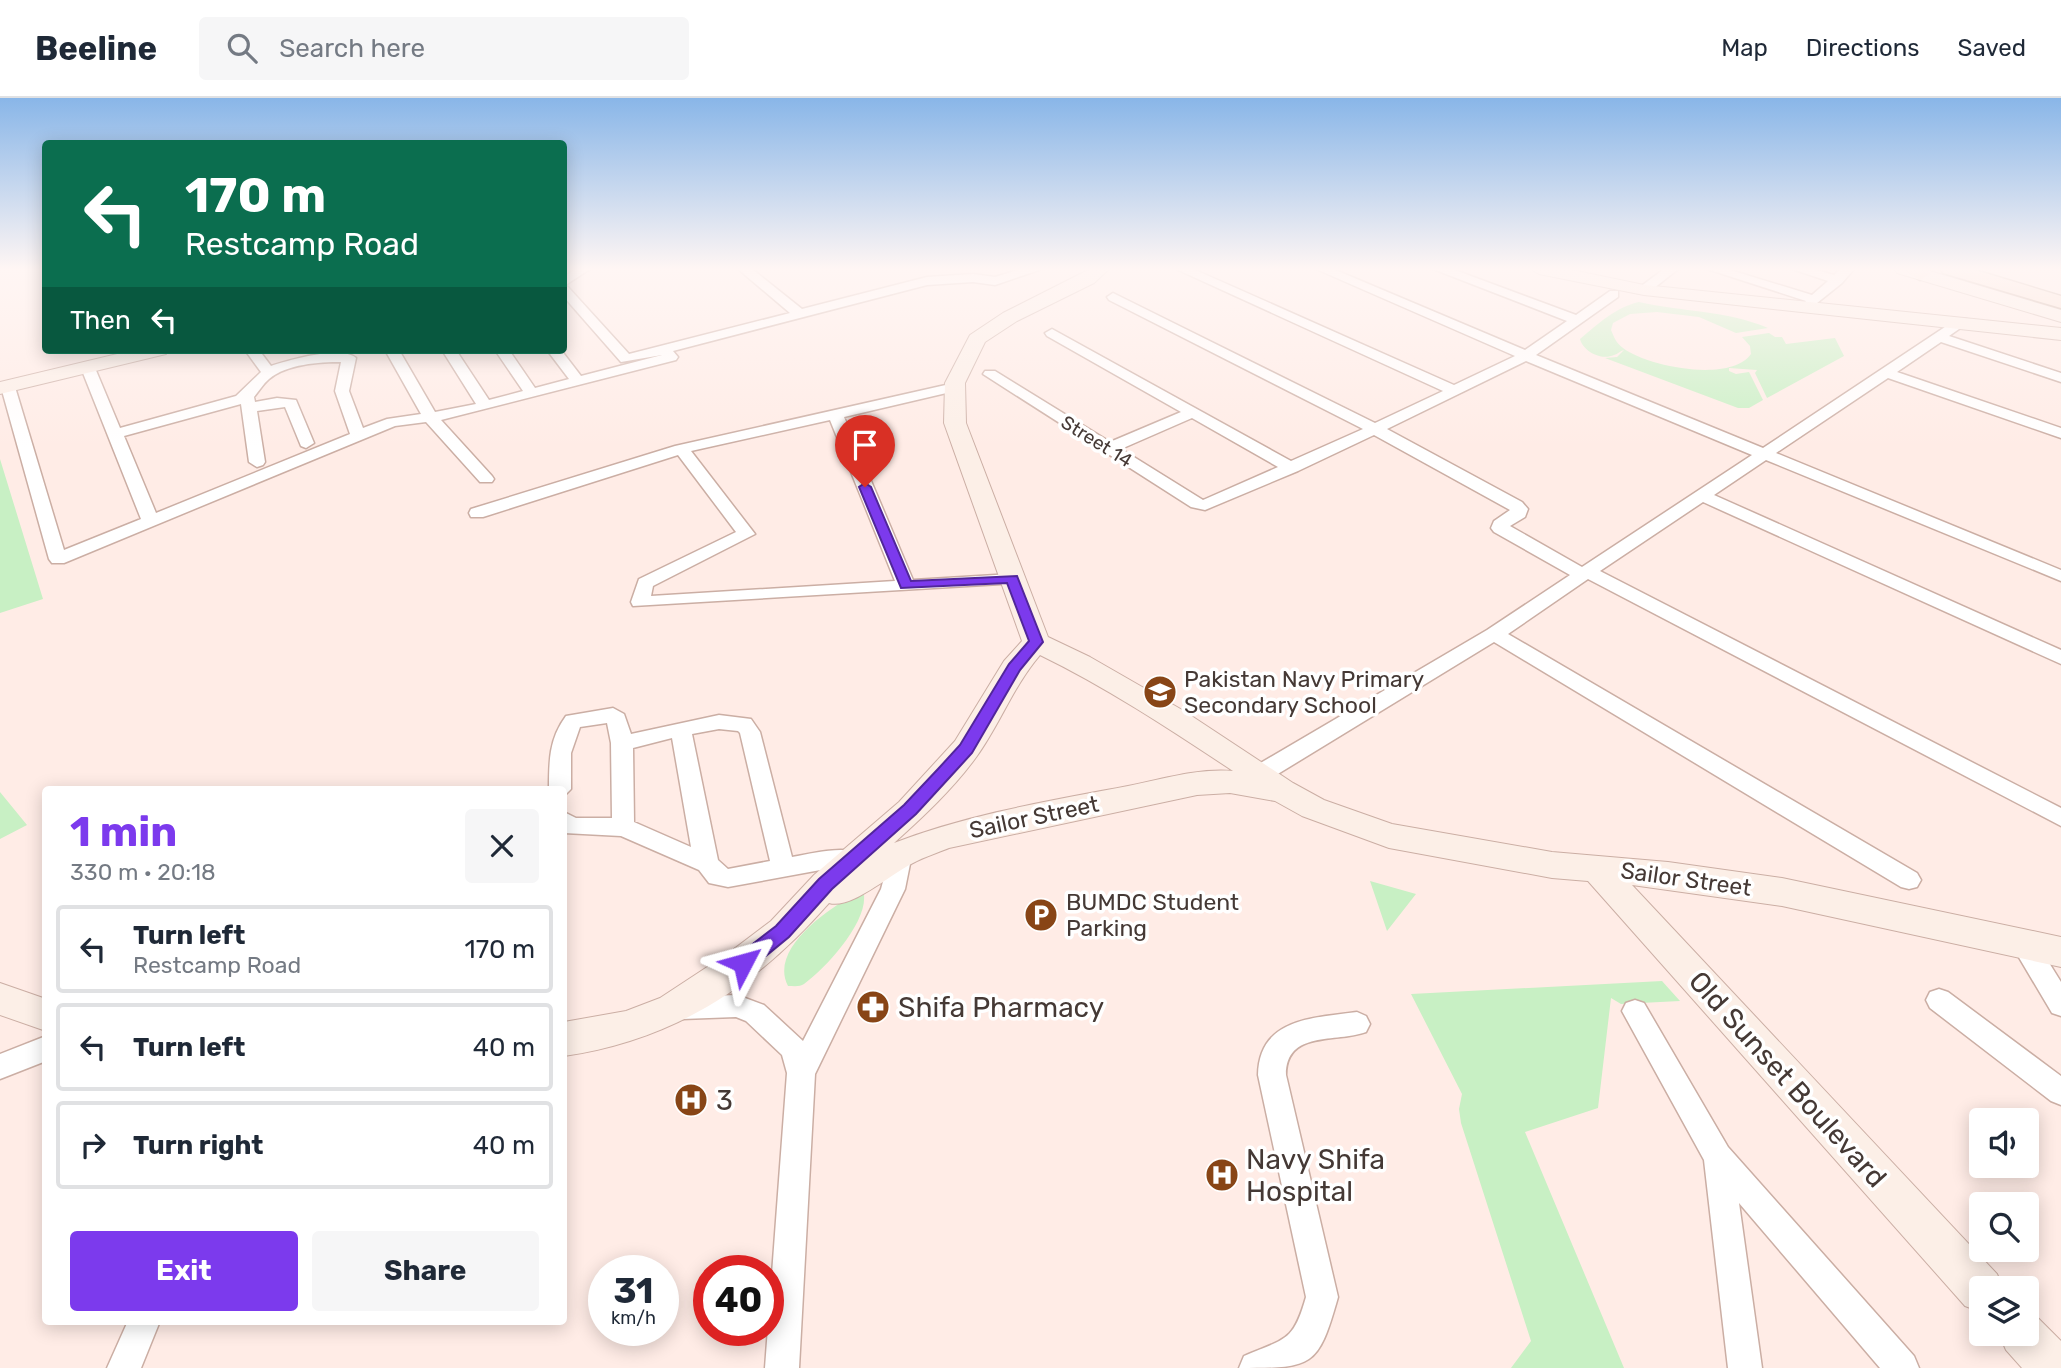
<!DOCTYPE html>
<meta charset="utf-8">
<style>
body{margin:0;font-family:Rubik,sans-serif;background:#f6f6f7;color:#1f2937;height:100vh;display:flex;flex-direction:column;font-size:26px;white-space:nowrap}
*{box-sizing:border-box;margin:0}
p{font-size:23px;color:#747a83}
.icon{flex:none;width:38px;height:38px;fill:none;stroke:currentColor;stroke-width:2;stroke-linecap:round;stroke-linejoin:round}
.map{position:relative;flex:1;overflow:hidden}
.details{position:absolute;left:42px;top:688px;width:525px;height:539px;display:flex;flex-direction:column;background:#fff;border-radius:7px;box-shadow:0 4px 18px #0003}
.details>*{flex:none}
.guide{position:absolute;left:42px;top:42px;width:525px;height:214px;border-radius:7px;box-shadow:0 4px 18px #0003;background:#0b6e4f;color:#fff;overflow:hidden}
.controls{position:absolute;left:1969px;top:1010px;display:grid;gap:14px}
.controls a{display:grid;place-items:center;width:70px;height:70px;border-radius:7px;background:#fff;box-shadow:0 4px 18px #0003;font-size:35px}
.speed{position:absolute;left:588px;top:1157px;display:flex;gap:14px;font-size:35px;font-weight:700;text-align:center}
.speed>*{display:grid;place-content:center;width:91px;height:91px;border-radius:50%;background:#fff;box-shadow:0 4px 18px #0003;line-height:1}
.speed small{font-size:18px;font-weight:400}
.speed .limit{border:10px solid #d22;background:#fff;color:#111}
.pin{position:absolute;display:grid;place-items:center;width:60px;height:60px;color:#fff;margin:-72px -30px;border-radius:50% 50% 50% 0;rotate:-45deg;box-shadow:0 0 7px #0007}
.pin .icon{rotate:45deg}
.me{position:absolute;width:77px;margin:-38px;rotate:51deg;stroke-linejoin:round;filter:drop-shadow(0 0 5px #0008)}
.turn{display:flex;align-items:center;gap:24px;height:147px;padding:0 28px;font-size:32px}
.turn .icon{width:91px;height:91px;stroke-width:2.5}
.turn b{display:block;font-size:49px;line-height:60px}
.then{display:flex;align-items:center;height:66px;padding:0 28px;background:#0003;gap:14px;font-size:26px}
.round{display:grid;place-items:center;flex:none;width:74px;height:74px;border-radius:7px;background:#f6f6f7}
.headline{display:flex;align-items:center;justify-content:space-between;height:119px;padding:0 28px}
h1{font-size:42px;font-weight:700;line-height:52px;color:#7c3aed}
.action{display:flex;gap:14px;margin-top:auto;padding:14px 28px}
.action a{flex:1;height:80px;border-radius:7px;background:#7c3aed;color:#fff;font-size:28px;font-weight:700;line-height:80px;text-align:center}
.action a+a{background:#f6f6f7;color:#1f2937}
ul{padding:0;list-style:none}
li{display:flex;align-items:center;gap:21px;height:88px;margin:0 14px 10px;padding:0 14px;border:4px solid #e0e1e3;border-radius:7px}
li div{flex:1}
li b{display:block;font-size:26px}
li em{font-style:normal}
header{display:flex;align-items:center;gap:42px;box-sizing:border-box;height:98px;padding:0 35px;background:#fff;border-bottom:2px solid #e0e1e3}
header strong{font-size:33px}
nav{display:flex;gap:38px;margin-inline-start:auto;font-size:24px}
.search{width:490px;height:63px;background:#f6f6f7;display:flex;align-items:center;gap:18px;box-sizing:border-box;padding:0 24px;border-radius:7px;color:#747a83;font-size:26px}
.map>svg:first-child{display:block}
.green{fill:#c8f0c4}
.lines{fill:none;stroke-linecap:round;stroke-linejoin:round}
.street-casing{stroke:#cbaea4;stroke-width:3}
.secondary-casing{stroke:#cbaea4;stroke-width:2}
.primary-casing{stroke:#b89785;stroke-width:3}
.street{fill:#fff;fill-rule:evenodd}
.secondary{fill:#fcefe7;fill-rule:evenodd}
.primary{fill:#fadfd0;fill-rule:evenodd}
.route{fill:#7c3aed;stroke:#51269a;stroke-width:2}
.labels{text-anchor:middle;stroke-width:7;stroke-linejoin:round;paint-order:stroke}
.far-street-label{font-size:19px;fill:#453935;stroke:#fff}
.poi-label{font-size:23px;fill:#453935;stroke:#fff;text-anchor:start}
.street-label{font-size:23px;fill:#453935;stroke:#fff}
.near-poi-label{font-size:28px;fill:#453935;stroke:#fff;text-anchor:start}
.near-street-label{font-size:28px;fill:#453935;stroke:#fff}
</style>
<header>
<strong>Beeline</strong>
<div class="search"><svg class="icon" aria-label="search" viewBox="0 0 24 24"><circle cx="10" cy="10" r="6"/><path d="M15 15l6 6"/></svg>Search here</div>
<nav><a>Map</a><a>Directions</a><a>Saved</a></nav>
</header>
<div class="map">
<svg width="2061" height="1270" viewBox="0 0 2061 1270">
<rect width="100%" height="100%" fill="#ffece6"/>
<path class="green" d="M 1639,204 C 1682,214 1726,212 1768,230 L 1736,235 L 1699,219 L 1657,214 L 1630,216 L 1613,225 L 1611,232 C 1614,239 1616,245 1623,250 C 1648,269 1731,285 1751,256 L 1750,248 L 1742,239 L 1769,235 L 1775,239 L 1782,239 L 1786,246 L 1835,240 L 1844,258 L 1767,300 L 1755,275 L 1757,272 L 1729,270 L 1729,273 L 1736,276 L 1749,274 L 1763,302 L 1749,310 L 1738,310 L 1605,260 L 1617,259 L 1624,252 C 1620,253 1618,256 1614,257 C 1601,263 1583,253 1580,241 C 1598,226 1616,209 1639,204 Z
M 0,361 L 43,501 L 0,515 Z
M 0,694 L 27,727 L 0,741 Z
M 1370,783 L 1416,796 L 1387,833 Z
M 854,797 L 864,797 C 867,825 826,870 804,886 C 800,889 794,888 788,888 C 769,852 826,812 854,797 Z
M 1662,883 L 1680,903 L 1621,906 L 1611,900 L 1598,1010 L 1525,1034 L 1624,1270 L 1511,1270 L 1531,1243 L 1461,1025 L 1459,1011 L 1462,996 L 1411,896 Z"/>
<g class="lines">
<defs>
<path id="street" d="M 575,171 L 590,171 L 564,188 L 564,179 Z
M 738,171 L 752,171 L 802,211 L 927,179 L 973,176 L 995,179 L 1021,171 L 1042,171 L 995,187 L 973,184 L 927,187 L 673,253 L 678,259 L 676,262 L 441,322 L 492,378 L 494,381 L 492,384 L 480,384 L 426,324 L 395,328 L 64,465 L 52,465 L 49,461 L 1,289 L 3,286 L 8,285 L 15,289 L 64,452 L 141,421 L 81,270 L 83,267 L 88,266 L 95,270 L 120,330 L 236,298 L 261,274 L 245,252 L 259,252 L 271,268 C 290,262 341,247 356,260 L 349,293 L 363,330 L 387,321 L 421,316 L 385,252 L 399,252 L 435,314 L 476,306 L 442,252 L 456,252 L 489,302 L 523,293 L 495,252 L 509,252 L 535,290 L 569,281 L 547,252 L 561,252 L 581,278 L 662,257 L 621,264 L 564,199 L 564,188 L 568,189 L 629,256 L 790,215 ZM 341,264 L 335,293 L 350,336 L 156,415 L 124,338 L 241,306 L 249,364 L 257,369 L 263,367 L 265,364 L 257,313 L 285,309 L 301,348 L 306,350 L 314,345 L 296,302 L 277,300 L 255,304 L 254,299 C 259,293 263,286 269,281 C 287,266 319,264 341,264 Z
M 1176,171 L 1193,171 L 1454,287 L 1515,258 L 1316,171 L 1333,171 L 1525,252 L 1567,223 L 1433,171 L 1452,171 L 1576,217 L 1610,193 L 1618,193 L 1618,199 L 1536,257 L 1763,350 L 1957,221 L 1967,221 L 1969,224 L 1949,238 L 2061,275 L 2061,284 L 1941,244 L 1897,274 L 2061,330 L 2061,340 L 1888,280 L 1776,355 L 2061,472 L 2061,483 L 1766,362 L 1714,397 L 2061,552 L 2061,566 L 1703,404 L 1600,473 L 2061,710 L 2061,728 L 1588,481 L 1508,536 L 1917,775 L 1921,782 L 1917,789 L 1909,791 L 1901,789 L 1494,544 L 1268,682 L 1260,684 L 1252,682 L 1249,676 L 1252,670 L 1487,532 L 1570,477 L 1494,434 L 1491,430 L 1494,423 L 1510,412 L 1374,337 L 1298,373 L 1205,412 L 1191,409 L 983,276 L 985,273 L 995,273 L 1110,344 L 1181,314 L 1047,238 L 1045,235 L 1052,231 L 1291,363 L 1363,331 L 1109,202 L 1107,199 L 1113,195 L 1375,325 L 1443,293 ZM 1526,263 L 1752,357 L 1582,469 L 1510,428 L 1525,419 L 1528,411 L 1522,404 L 1387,331 ZM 1192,320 L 1278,369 L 1203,402 L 1121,351 Z
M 1664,171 L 1678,171 L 1648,195 L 1640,195 L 1640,189 Z
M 1707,171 L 1727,171 L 1812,197 L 1828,183 L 1792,171 L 1813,171 L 1834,177 L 1840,171 L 1854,171 L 1842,185 L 1807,213 L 1801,209 L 1806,203 Z
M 950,286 L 957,290 L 955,293 L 844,319 L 913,482 L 1012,476 L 1018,477 L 1021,481 L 1018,485 L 633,508 L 631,504 L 639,481 L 736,434 L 678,357 L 483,419 L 471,419 L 469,415 L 471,411 L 675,348 ZM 830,322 L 895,483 L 651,498 L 653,488 L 755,436 L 691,353 Z
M 613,610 L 624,616 L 631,636 L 719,617 L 751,621 L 760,634 L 792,759 C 814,755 840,748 862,755 L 866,761 L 862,767 L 826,771 L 728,789 L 709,785 L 699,772 L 621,738 L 564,735 L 564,714 L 576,720 L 612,720 L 611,645 L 607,625 L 580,629 L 571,655 L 571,691 L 564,698 L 564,691 L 549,691 C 549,663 549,641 566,618 ZM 719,631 L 738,633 L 740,635 L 770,763 L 728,771 L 718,762 L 692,636 ZM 672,640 L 691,749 L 634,724 L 633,650 Z
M 900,747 L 908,750 L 912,756 L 905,791 L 815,976 L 799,1270 L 765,1270 L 787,975 L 782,957 L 746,923 L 736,919 L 682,921 L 673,918 L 669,910 L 673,902 L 682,899 L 737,897 L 764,907 L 803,943 L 881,791 L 892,750 Z
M 2024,836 L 2033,839 L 2061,884 L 2061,918 L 2052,915 L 2011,846 L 2015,839 Z
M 1939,891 L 1948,894 L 2061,978 L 2061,1007 L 2051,1003 L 1930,910 L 1926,902 L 1930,894 Z
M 1635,902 L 1644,905 L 1728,1049 L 1914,1258 L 1919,1270 L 1880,1270 L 1739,1105 L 1762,1270 L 1728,1270 L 1704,1062 L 1622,913 L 1626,905 Z
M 1357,914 L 1366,918 L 1370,926 L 1366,934 C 1336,945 1286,932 1286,977 L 1338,1199 C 1318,1270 1313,1270 1239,1270 L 1244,1258 C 1285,1240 1293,1245 1306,1199 L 1258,977 C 1259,920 1313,920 1357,914 Z
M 46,938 L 46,963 L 0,981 L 0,956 Z
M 128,1223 L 160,1223 L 141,1270 L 107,1270 Z"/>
<path id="secondary" d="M 1090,171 L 1109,171 L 1094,185 L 1017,223 L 985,244 L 965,285 L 966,325 L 1048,539 L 1090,559 L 1184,613 L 1293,685 L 1324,702 L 1392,726 L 1552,754 L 1668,764 L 1782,780 L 2061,839 L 2061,869 L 1782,808 L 1632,787 L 1997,1176 L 2003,1190 L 1981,1190 L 1981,1214 L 1965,1208 L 1588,783 L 1552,780 L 1389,750 L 1302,718 L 1275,703 L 1230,695 L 1197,697 L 949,750 C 937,755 924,759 913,765 C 892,775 851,812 829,805 C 756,888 675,942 564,958 L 564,924 L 626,913 L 660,900 L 730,854 L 771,823 L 814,777 L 899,704 L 955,643 L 1004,563 L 1022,543 L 944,325 L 945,285 L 970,237 L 1003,215 ZM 1040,557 C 1108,590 1171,632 1233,673 C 1198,670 1162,681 1128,688 C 1049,703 969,716 894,745 C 923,719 954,690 977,658 C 1000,626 1014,587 1040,557 Z
M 1531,171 L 1567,171 L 1644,187 L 2061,230 L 2061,242 L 1644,197 L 1539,176 Z
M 1895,171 L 1923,171 L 2061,212 L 2061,224 L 1897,175 Z
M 134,252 L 169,252 L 166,256 L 0,296 L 0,284 Z
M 0,885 L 46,901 L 46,933 L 0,917 Z
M 2026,1215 L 2038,1220 L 2061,1243 L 2061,1270 L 2022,1270 L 2006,1252 L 1999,1236 L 2026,1236 Z"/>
<path id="primary" d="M 1901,171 L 1926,171 L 1930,176 L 1920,182 Z
M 1941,171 L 1972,171 L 2061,198 L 2061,210 L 1943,175 Z"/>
</defs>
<use href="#street" class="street-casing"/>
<use href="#secondary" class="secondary-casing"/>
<use href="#primary" class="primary-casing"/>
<use href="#street" class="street"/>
<use href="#secondary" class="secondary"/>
<use href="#primary" class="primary"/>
</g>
<linearGradient id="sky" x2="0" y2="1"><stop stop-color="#89b6e8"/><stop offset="0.49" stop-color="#fff6f4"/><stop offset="1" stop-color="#fff6f4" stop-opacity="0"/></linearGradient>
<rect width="2061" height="349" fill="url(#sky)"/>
<path class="route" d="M 865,385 L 871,389 L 911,483 L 1017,478 L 1043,544 L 1020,572 L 972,655 L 950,679 L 916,716 L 832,791 L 789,839 L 750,871 L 743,873 L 736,871 L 733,865 L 736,859 L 776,828 L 819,781 L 904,707 L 938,671 L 960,647 L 1009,566 L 1029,543 L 1007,485 L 901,490 L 859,389 Z"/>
<defs>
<symbol id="school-disc" viewBox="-11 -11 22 22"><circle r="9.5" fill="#884516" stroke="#fff"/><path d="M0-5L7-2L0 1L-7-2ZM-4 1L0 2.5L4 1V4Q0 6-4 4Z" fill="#fff"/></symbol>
<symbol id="parking-disc" viewBox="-11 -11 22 22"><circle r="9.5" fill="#884516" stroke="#fff"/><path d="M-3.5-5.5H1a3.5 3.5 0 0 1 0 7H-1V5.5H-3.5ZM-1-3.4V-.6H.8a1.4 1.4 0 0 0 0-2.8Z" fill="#fff"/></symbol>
<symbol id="pharmacy-disc" viewBox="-11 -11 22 22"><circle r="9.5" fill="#884516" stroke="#fff"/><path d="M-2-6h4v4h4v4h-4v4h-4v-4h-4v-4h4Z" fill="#fff"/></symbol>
<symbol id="hospital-disc" viewBox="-11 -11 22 22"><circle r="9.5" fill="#884516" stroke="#fff"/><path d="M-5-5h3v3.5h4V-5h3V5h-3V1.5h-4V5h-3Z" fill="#fff"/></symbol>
</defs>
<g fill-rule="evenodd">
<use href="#school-disc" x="1141" y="575" width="38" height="38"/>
<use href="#parking-disc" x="1022" y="798" width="38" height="38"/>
<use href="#pharmacy-disc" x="854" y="890" width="38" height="38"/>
<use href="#hospital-disc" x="672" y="983" width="38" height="38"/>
<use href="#hospital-disc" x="1203" y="1058" width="38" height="38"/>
</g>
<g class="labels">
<g class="far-street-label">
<text transform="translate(1097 343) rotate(32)" y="7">Street 14</text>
</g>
<g class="poi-label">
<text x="1184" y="589">Pakistan Navy Primary<tspan x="1184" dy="26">Secondary School</tspan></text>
<text x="1066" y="812">BUMDC Student<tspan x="1066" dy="26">Parking</tspan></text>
</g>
<g class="street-label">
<text transform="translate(1034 719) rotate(-12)" y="8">Sailor Street</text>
<text transform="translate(1686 781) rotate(8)" y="8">Sailor Street</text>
</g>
<g class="near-poi-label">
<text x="898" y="919">Shifa Pharmacy</text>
<text x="716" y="1012">3</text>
<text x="1246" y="1071">Navy Shifa<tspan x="1246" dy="32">Hospital</tspan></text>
</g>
<g class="near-street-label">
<text transform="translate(1788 981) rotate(48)" y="10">Old Sunset Boulevard</text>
</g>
</g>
</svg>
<div class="controls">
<a><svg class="icon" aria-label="sound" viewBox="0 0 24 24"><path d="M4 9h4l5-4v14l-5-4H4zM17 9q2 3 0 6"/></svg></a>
<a><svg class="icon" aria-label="search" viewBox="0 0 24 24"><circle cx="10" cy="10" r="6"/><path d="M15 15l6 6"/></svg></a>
<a><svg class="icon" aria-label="layers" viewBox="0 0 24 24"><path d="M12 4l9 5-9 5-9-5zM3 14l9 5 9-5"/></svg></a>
</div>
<div class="speed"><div>31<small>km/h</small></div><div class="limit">40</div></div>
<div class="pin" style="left:865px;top:389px;background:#d93025"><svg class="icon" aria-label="arrive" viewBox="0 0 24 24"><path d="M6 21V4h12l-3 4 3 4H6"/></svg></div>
<svg class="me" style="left:743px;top:865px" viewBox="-20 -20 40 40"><path d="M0-17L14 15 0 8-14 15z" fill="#7c3aed" stroke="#fff" stroke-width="4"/></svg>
<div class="guide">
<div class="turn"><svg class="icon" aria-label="left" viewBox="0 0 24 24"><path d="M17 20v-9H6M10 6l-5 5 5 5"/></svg><div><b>170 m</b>Restcamp Road</div></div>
<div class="then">Then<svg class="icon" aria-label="left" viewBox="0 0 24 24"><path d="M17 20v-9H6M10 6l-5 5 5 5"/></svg></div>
</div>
<section class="details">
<div class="headline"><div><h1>1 min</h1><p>330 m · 20:18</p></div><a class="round"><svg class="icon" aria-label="close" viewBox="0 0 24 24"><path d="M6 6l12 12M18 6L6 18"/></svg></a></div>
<ul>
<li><svg class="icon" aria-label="left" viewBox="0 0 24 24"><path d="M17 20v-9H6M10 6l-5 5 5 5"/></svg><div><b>Turn left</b><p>Restcamp Road</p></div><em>170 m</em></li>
<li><svg class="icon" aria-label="left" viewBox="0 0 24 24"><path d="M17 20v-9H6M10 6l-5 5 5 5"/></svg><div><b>Turn left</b></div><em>40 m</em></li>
<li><svg class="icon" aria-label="right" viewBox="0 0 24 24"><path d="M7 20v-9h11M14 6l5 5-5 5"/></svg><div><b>Turn right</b></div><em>40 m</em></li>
</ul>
<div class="action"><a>Exit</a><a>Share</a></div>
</section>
</div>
